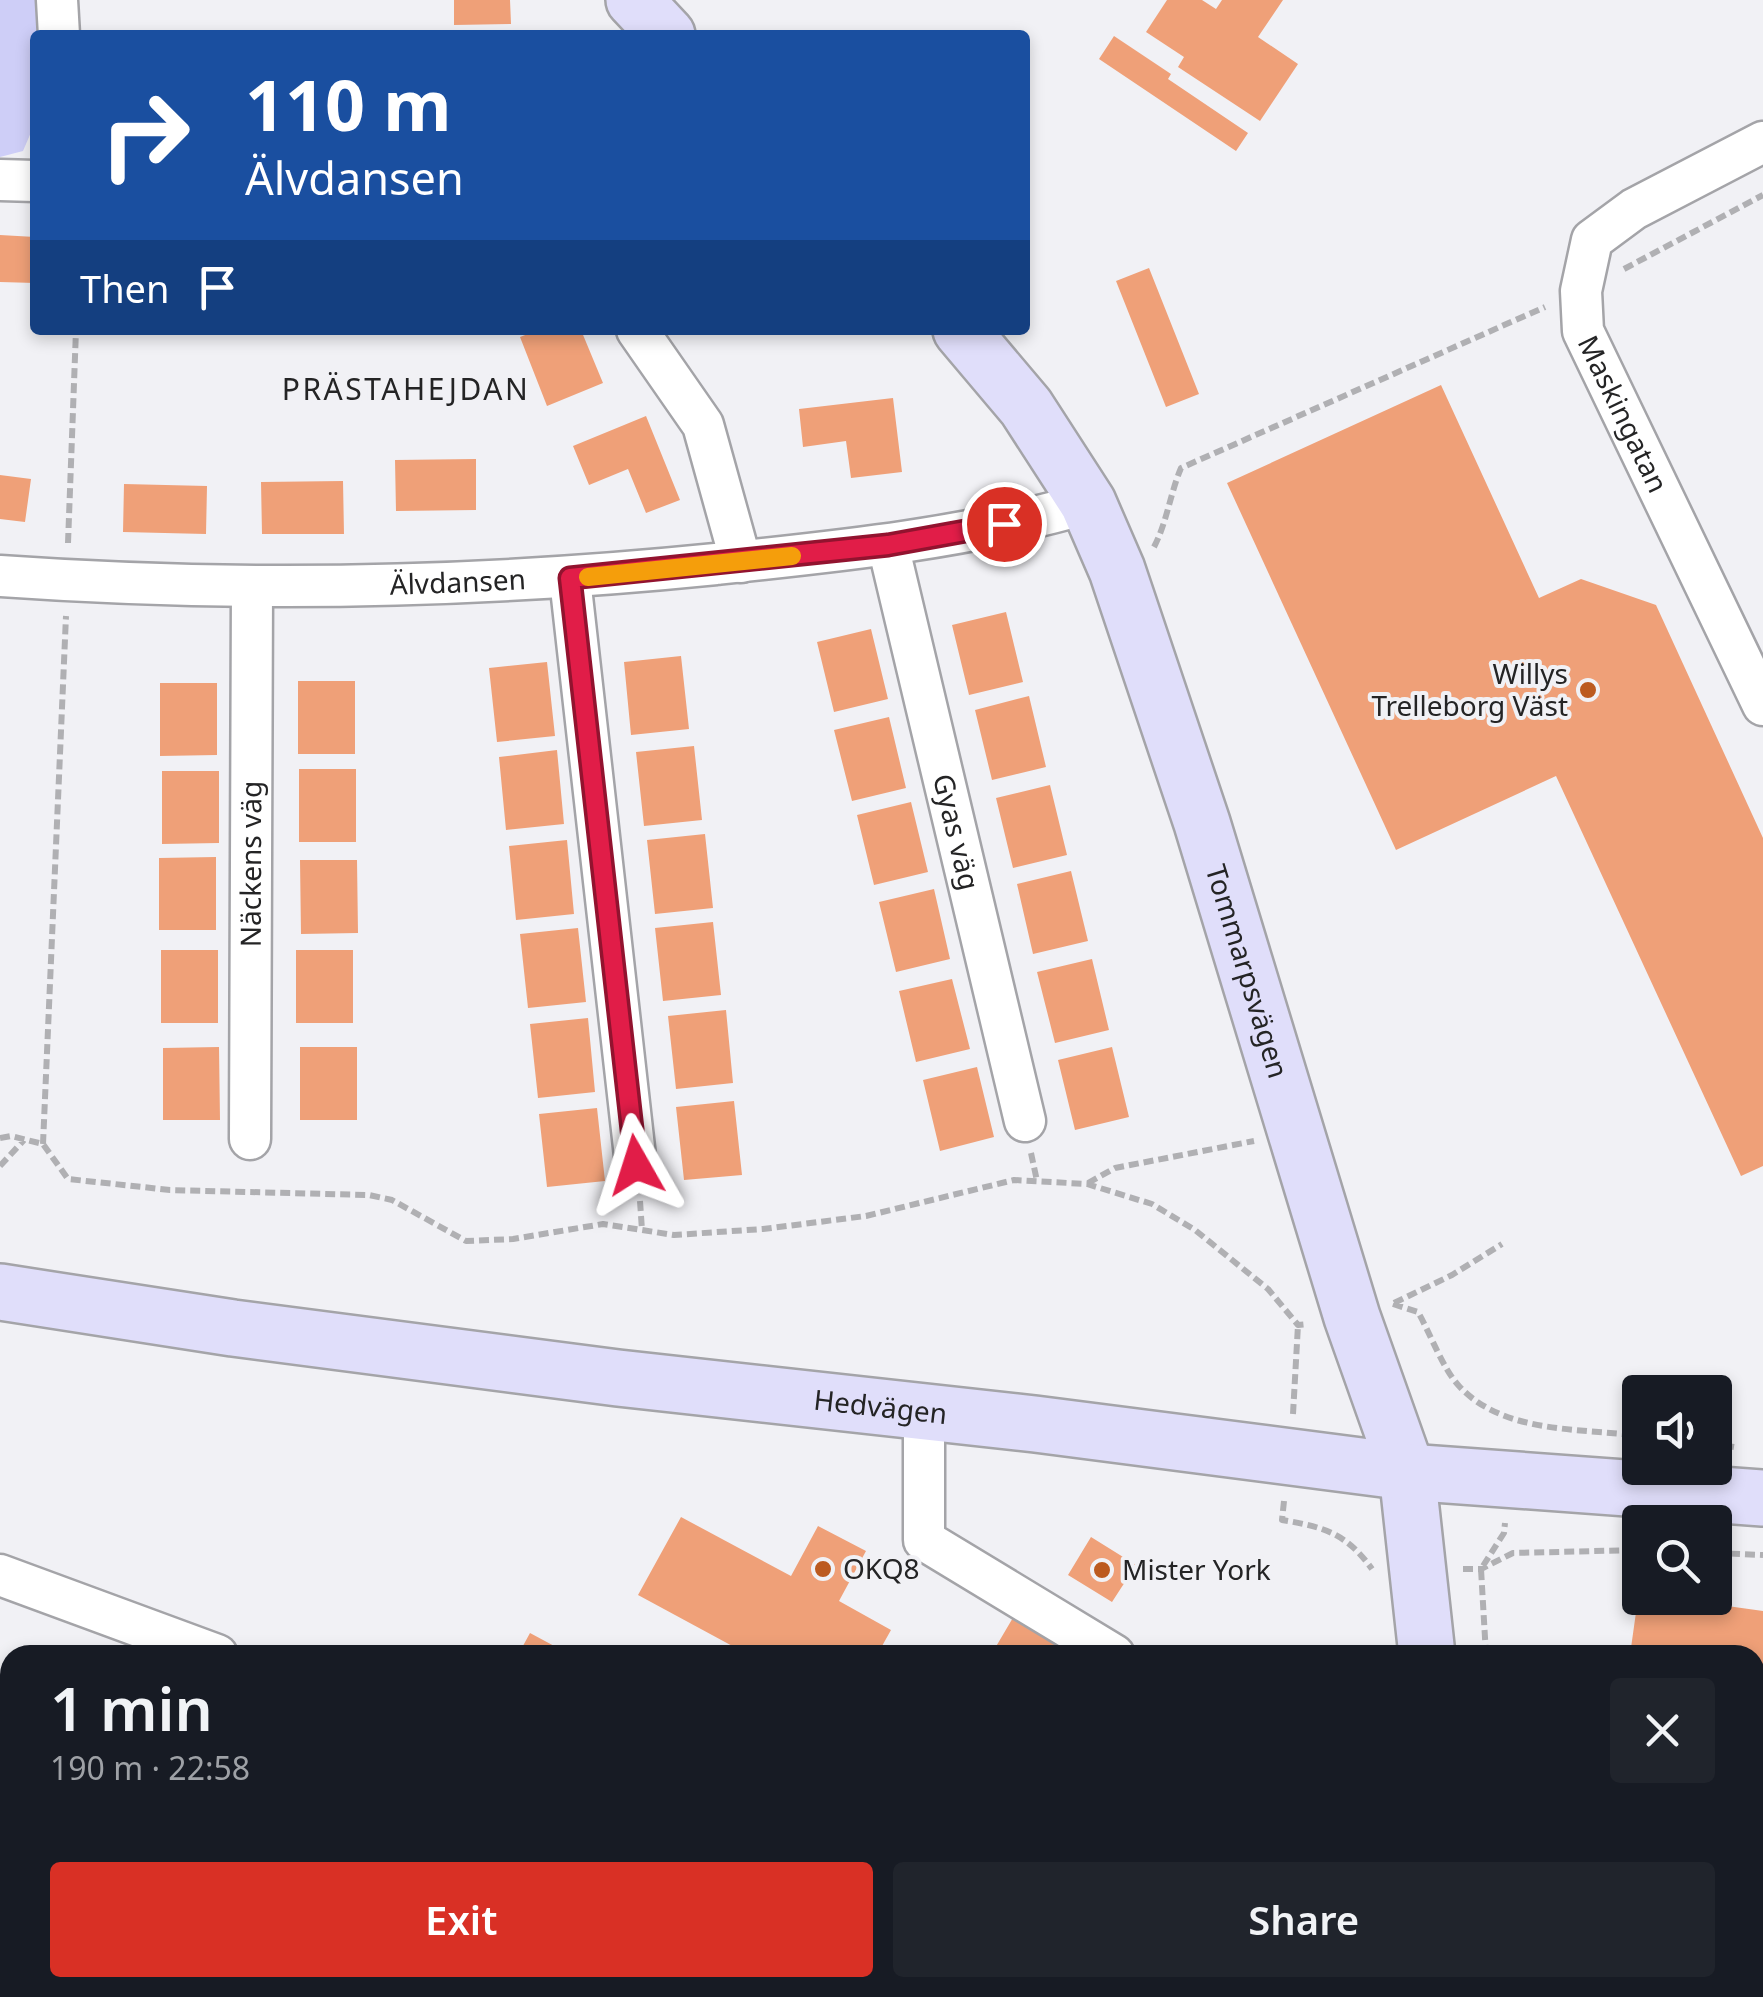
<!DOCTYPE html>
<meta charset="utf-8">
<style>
body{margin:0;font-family:"Noto Sans",sans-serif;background:#20242c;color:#f1f3f6;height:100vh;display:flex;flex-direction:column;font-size:38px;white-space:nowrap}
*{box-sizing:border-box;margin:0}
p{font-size:32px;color:#9ea1a6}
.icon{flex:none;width:55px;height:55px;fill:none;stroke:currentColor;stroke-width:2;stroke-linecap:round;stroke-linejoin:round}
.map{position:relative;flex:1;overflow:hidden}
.side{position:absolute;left:0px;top:1645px;width:1765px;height:352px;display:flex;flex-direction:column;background:#171b24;border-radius:30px 30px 0 0;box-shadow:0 5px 15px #0003}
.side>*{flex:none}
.top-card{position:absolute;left:30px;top:30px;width:1000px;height:305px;border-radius:10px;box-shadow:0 5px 15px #0003;background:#1a4fa0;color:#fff;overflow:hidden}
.fabs{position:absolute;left:1622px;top:1375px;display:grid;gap:20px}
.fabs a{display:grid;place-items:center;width:110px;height:110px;border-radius:10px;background:#171b24;box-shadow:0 5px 15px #0003;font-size:50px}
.pin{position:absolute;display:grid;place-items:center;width:85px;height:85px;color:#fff;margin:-42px;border:5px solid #fff;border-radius:50%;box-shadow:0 2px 10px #0007}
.me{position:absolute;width:110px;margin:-55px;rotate:354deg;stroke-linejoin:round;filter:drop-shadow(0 0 8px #0008)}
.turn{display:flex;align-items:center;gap:35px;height:210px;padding:0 50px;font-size:45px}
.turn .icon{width:130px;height:130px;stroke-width:2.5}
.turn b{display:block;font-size:70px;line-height:85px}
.then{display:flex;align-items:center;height:95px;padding:0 50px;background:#0003;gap:20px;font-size:38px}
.round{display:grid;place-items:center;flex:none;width:105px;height:105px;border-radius:10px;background:#20242c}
.overview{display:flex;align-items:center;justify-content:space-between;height:170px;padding:0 50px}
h1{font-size:60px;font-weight:600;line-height:75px}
.button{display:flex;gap:20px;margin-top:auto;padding:20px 50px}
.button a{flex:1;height:115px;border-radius:10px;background:#d93025;color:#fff;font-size:40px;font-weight:600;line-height:115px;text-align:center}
.button a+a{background:#20242c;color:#f1f3f6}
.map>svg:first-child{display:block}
.green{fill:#cecef7}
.building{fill:#efa078}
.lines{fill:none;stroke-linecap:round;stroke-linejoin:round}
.lane-casing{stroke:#a4a4a8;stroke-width:25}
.street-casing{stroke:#a4a4a8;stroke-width:45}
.secondary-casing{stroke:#a4a4a8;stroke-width:60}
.path{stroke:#b0b0b3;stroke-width:6;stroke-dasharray:10 5;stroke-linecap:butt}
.lane{stroke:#fff;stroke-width:20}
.street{stroke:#fff;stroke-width:40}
.secondary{stroke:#e0defa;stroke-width:55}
.route-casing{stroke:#92132f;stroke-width:25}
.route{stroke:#e11d48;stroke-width:18}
.slow{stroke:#f59e0b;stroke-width:18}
.poi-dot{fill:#bc5a1f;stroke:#f1f1f5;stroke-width:4}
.labels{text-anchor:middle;stroke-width:8;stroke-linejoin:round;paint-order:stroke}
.street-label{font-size:28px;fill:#242425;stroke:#f1f1f5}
.poi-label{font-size:28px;fill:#242425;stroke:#f1f1f5;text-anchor:start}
.neighbourhood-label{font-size:30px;letter-spacing:2.5px;fill:#242425;stroke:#f1f1f5}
</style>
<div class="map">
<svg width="1763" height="1997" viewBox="0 0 1763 1997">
<rect width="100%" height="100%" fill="#f1f1f5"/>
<path class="green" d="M 0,0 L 37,0 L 38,35 L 35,35 L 35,123 L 23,151 L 0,157 Z"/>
<path class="building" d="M 454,0 L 510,0 L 511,24 L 454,25 Z
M 1167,0 L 1202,0 L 1216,9 L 1222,0 L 1283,0 L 1258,37 L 1298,64 L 1260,121 L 1178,67 L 1184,57 L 1146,32 Z
M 1114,36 L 1171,74 L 1168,79 L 1248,133 L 1236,151 L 1099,59 Z
M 0,235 L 35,237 L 35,283 L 0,282 Z
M 1149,268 L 1199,394 L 1166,407 L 1116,281 Z
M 538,330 L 581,330 L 603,383 L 547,406 L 520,337 Z
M 1441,385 L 1539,598 L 1581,579 L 1656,605 L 1763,838 L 1763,1166 L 1741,1176 L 1556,776 L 1396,850 L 1227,483 Z
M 893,398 L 902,472 L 851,478 L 846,441 L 803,447 L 799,409 Z
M 646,416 L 680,500 L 646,513 L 628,469 L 589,485 L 573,446 Z
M 476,459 L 476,510 L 396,511 L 395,460 Z
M 0,475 L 31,479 L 25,522 L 0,519 Z
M 343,481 L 344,534 L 262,534 L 261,482 Z
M 124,484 L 207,486 L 206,534 L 123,532 Z
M 1006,612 L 1023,682 L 969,695 L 952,625 Z
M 871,629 L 888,699 L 834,712 L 817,642 Z
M 681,656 L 689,729 L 631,735 L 624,662 Z
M 547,662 L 555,736 L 497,742 L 489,668 Z
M 298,681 L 355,681 L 355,754 L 298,754 Z
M 160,683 L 217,683 L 217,755 L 160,756 Z
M 1029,696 L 1046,767 L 992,780 L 975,710 Z
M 889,717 L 906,788 L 852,801 L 834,730 Z
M 694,746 L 702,820 L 644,826 L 636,752 Z
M 557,750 L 564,824 L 506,830 L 499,757 Z
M 299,769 L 356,769 L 356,842 L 299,842 Z
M 162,771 L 219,771 L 219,843 L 162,844 Z
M 1050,785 L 1067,855 L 1013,868 L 996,798 Z
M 911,802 L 928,872 L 874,885 L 857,815 Z
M 705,834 L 713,908 L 655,914 L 647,840 Z
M 567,840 L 574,914 L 516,920 L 509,846 Z
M 216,857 L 216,930 L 159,930 L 159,858 Z
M 300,860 L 357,860 L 358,933 L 301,934 Z
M 1071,871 L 1088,941 L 1033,954 L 1017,884 Z
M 934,889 L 950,959 L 896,972 L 879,902 Z
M 713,922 L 721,995 L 663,1001 L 655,928 Z
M 578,928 L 586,1002 L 528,1008 L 520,934 Z
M 161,950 L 218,950 L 218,1023 L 161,1023 Z
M 296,950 L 353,950 L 353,1023 L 296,1023 Z
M 1092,959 L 1109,1030 L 1055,1043 L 1037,972 Z
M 952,979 L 970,1049 L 916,1062 L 899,991 Z
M 726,1010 L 733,1083 L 676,1089 L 668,1016 Z
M 588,1018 L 595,1092 L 538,1098 L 530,1024 Z
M 219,1047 L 220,1120 L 163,1120 L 163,1048 Z
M 300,1047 L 357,1047 L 357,1120 L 300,1120 Z
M 1112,1047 L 1129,1117 L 1075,1130 L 1058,1060 Z
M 977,1067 L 994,1137 L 940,1151 L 923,1080 Z
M 734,1101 L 742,1175 L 684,1180 L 676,1107 Z
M 597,1108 L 605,1181 L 547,1187 L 539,1114 Z
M 681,1517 L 791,1576 L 818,1526 L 866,1551 L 839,1601 L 891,1630 L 877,1655 L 749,1655 L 638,1595 Z
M 1091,1537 L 1136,1565 L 1112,1602 L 1068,1575 Z
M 1638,1598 L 1670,1598 L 1763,1611 L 1763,1889 L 1755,1888 L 1755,1655 L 1630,1655 Z
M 1014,1616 L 1078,1655 L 991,1655 Z
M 530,1633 L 571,1655 L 518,1655 Z
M 0,1705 L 10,1709 L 10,1844 L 0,1840 Z
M 1755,1934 L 1763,1935 L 1763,1997 L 1578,1997 L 1579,1988 L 1755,1988 Z
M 0,1948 L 10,1952 L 10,1988 L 45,1988 L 41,1997 L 0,1997 Z
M 485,1988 L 594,1988 L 615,1997 L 481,1997 Z
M 1249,1988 L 1363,1988 L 1364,1997 L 1250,1997 Z"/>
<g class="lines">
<defs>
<path id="lane" d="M 1198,1988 L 1208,1997"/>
<g id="street">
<path d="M 57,0 L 59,35"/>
<path id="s1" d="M 1763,142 L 1634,209 L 1592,240 L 1581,291 L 1583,331 L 1763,705"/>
<path d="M 0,180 L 35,181"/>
<path d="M 637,330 L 703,425 L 741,562"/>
<path id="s2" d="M 888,545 L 1025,1121"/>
<path id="s3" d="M 0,576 C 239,593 478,588 716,564 C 841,551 968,538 1088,503"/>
<path d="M 570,579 L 636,1165"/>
<path id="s4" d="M 250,1139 L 252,587"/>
<path d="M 924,1412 L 924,1540 L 1114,1655"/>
<path d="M 0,1575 L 217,1655"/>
<path d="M 877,1988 L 892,1997"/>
</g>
<g id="secondary">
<path d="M 634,0 L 667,35"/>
<path id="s5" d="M 961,330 L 1026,407 L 1088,503 L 1117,570 L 1202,823 L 1352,1317 L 1407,1472 L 1427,1655"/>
<path id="s6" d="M 0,1292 L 233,1328 L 618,1378 L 1035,1424 L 1407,1472 L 1763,1498"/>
<path d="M 1457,1988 L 1458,1997"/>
</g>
</defs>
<use href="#lane" class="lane-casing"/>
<use href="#street" class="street-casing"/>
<use href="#secondary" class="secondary-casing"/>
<path class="path" d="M 1624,269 L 1763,195
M 68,543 L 76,330
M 1154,547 C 1167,522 1170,494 1181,468 L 1545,307
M 0,1138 L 11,1136 L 43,1144 L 68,1179 L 170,1190 L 369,1195 L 392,1200 L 466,1241 L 513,1239 L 603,1224 L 674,1235 L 763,1229 L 866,1216 L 1014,1180 L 1087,1184 L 1152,1204 L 1195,1230 L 1268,1289 L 1298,1325 L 1308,1324
M 43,1144 L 66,616
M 1031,1153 L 1037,1181
M 0,1166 L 24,1140
M 1088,1183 L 1115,1168 L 1254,1141
M 640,1201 L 642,1230
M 1394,1303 L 1452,1275 L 1502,1244
M 1393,1304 L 1418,1312 C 1430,1333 1443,1369 1459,1386 C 1503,1434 1580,1428 1640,1436
M 1293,1414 L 1298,1325
M 1715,1444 L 1734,1447
M 1284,1501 L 1282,1520 C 1324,1527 1346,1533 1372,1569
M 1715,1553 L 1763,1555
M 1463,1569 L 1481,1569 L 1513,1553 L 1640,1550
M 1486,1655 L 1481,1569 L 1504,1533 L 1505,1523
M 664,1988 L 685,1997
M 812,1988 L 826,1997
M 59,1997 L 62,1988
M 776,1997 L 780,1988
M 1084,1997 L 1092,1988"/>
<use href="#lane" class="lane"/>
<use href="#street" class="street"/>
<use href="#secondary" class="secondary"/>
</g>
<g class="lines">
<defs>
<path id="route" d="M 636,1165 L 570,578 L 888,545 L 1004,524"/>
</defs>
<use href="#route" class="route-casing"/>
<use href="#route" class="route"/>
<path class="slow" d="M 588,577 L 792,556"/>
</g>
<g class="poi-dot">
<circle cx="1588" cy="690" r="10"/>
<circle cx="823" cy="1569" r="10"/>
<circle cx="1102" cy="1570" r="10"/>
</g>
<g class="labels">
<g class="street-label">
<text dy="10" stroke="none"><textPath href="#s1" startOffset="382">Maskingatan</textPath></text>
<text dy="10" stroke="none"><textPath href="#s3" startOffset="458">Älvdansen</textPath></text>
<text dy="10" stroke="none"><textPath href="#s2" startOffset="295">Gyas väg</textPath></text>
<text dy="10" stroke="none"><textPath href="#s4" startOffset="275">Näckens väg</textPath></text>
<text dy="10" stroke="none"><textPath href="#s5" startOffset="710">Tommarpsvägen</textPath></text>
<text dy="10" stroke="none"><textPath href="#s6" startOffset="888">Hedvägen</textPath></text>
</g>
<g class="poi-label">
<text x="1568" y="684" text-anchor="end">Willys<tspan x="1568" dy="32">Trelleborg Väst</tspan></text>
<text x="843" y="1579">OKQ8</text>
<text x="1122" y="1580">Mister York</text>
</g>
<g class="neighbourhood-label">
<text x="406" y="400">PRÄSTAHEJDAN</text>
</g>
</g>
</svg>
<div class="fabs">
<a><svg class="icon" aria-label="sound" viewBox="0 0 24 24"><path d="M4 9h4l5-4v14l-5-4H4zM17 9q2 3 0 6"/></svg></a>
<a><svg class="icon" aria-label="search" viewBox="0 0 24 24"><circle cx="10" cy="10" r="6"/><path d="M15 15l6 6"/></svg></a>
</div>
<div class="pin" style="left:1004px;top:524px;background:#d93025"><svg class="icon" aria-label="arrive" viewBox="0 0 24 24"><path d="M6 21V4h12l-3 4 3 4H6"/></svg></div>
<svg class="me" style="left:636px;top:1165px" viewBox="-20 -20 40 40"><path d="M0-17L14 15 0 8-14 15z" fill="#e11d48" stroke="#fff" stroke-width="4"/></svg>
<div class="top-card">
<div class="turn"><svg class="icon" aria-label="right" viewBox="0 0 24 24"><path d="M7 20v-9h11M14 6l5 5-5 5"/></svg><div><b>110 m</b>Älvdansen</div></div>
<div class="then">Then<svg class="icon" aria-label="arrive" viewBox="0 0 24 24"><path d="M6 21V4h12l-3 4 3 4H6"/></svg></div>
</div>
<section class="side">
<div class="overview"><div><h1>1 min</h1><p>190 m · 22:58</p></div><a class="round"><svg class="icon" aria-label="close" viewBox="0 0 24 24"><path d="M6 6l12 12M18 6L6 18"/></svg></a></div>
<div class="button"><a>Exit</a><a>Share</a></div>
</section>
</div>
